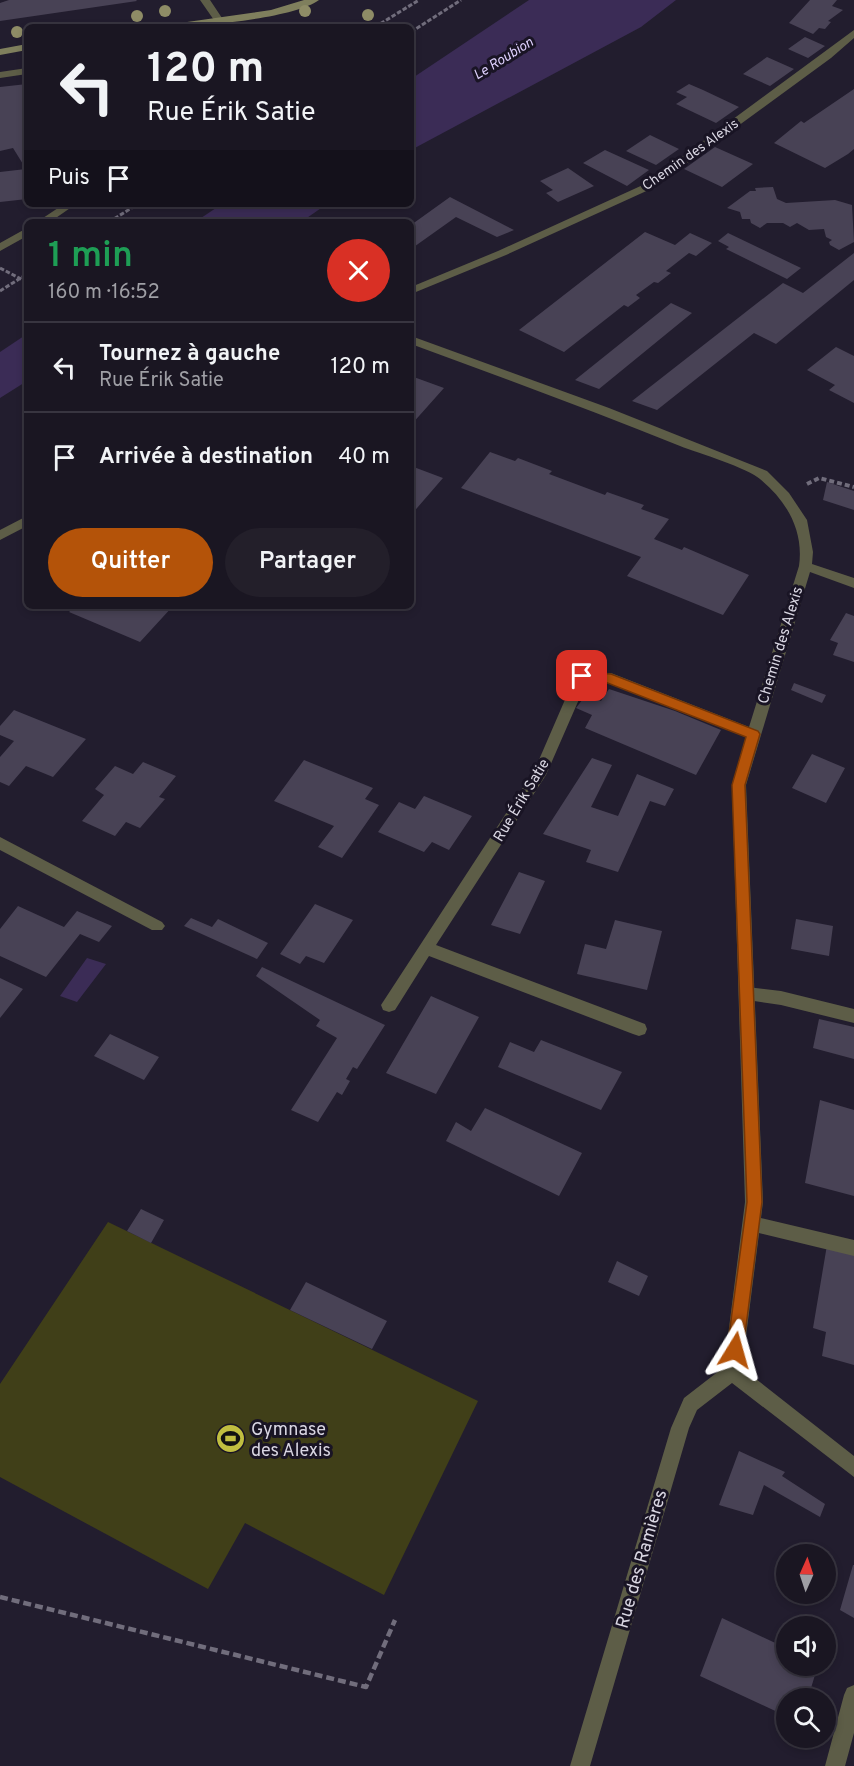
<!DOCTYPE html>
<html lang="fr">
<meta charset="utf-8">
<style>
body{margin:0;font-family:Overpass,sans-serif;background:#231f2a;color:#f1f3f6;height:100vh;display:flex;flex-direction:column;font-size:22px;white-space:nowrap}
*{box-sizing:border-box;margin:0}
p{font-size:20px;color:#9f9fa5}
.icon{flex:none;width:33px;height:33px;fill:none;stroke:currentColor;stroke-width:2;stroke-linecap:round;stroke-linejoin:round}
.map{position:relative;flex:1;overflow:hidden}
.side{position:absolute;left:24px;top:219px;width:390px;height:390px;display:flex;flex-direction:column;background:#1a1622;border-radius:9px;box-shadow:0 3px 9px #0003,0 0 0 2px #383540}
.side>*{flex:none}
.banner{position:absolute;left:24px;top:24px;width:390px;height:183px;border-radius:9px;box-shadow:0 3px 9px #0003,0 0 0 2px #383540;background:#1a1622;color:#f1f3f6;overflow:hidden}
.needle{width:39px;rotate:3deg}
.controls{position:absolute;left:776px;top:1544px;display:grid;gap:12px}
.controls a{display:grid;place-items:center;width:60px;height:60px;border-radius:50%;background:#1a1622;box-shadow:0 3px 9px #0003,0 0 0 2px #383540;font-size:30px}
.pin{position:absolute;display:grid;place-items:center;width:51px;height:51px;color:#fff;margin:-26px;border-radius:12px;box-shadow:0 3px 9px #0006}
.me{position:absolute;width:66px;margin:-33px;rotate:8deg;stroke-linejoin:round;filter:drop-shadow(0 0 4px #0008)}
.turn{display:flex;align-items:center;gap:21px;height:126px;padding:0 24px;font-size:27px}
.turn .icon{width:78px;height:78px;stroke-width:2.5}
.turn b{display:block;font-size:42px;line-height:51px}
.then{display:flex;align-items:center;height:57px;padding:0 24px;background:#0003;gap:12px;font-size:22px}
.round{display:grid;place-items:center;flex:none;width:63px;height:63px;border-radius:32px;background:#231f2a}
.summary{display:flex;align-items:center;justify-content:space-between;height:102px;padding:0 24px}
h1{font-size:36px;font-weight:600;line-height:45px;color:#1e9e55}
.cta{display:flex;gap:12px;margin-top:auto;padding:12px 24px}
.cta a{flex:1;height:69px;border-radius:36px;background:#b45309;color:#fff;font-size:24px;font-weight:600;line-height:69px;text-align:center}
.cta a+a{background:#231f2a;color:#f1f3f6}
ul{padding:0;list-style:none}
li{display:flex;align-items:center;gap:18px;height:90px;padding:0 24px;border-top:2px solid #383540}
li div{flex:1}
li b{display:block;font-size:22px}
li em{font-style:normal}
.map>svg:first-child{display:block}
.green{fill:#403f18}
.water{fill:#3b2c56}
.building{fill:#484255}
.lines{fill:none;stroke-linecap:round;stroke-linejoin:round}
.path-far2{stroke:#716d7c;stroke-width:3;stroke-dasharray:4.5 2;stroke-linecap:butt}
.path-far1{stroke:#716d7c;stroke-width:4;stroke-dasharray:5 3;stroke-linecap:butt}
.path{stroke:#716d7c;stroke-width:4.5;stroke-dasharray:8 4;stroke-linecap:butt}
.lane{fill:#5d5d47;fill-rule:evenodd}
.street{fill:#5d5d47;fill-rule:evenodd}
.secondary{fill:#7f7f5d;fill-rule:evenodd}
.path-bridge{stroke:#716d7c;stroke-width:3;stroke-dasharray:4.5 2;stroke-linecap:butt}
.tree{fill:#8e8c66}
.route{fill:#b45309;stroke:#753606;stroke-width:1.5}
.labels{text-anchor:middle;stroke-width:6;stroke-linejoin:round;paint-order:stroke}
.far-water-label{font-size:14px;font-style:italic;fill:#ded0fd;stroke:#191424}
.far-street-label{font-size:14px;fill:#d9d6e2;stroke:#191424}
.street-label{font-size:15px;fill:#d9d6e2;stroke:#191424}
.near-poi-label{font-size:18px;fill:#d9d6e2;stroke:#191424;text-anchor:start}
.near-street-label{font-size:18px;fill:#d9d6e2;stroke:#191424}
</style>
<div class="map">
<svg width="854" height="1766" viewBox="0 0 854 1766">
<rect width="100%" height="100%" fill="#221d2e"/>
<path class="green" d="M 108,1222 L 478,1401 L 384,1595 L 245,1523 L 208,1589 L 0,1477 L 0,1384 Z"/>
<path class="water" d="M 529,0 L 676,0 L 641,27 L 411,150 L 411,79 Z
M 222,204 L 327,204 L 301,222 L 195,222 Z
M 27,334 L 27,381 L 0,398 L 0,352 Z
M 87,958 L 106,964 L 77,1002 L 60,996 Z"/>
<path class="building" d="M 9,0 L 136,0 L 137,1 L 0,21 L 0,3 Z
M 810,0 L 837,0 L 832,6 L 843,10 L 828,21 L 831,22 L 825,29 L 819,28 L 813,34 L 789,23 Z
M 805,37 L 825,46 L 808,58 L 788,49 Z
M 767,57 L 794,69 L 770,86 L 743,74 Z
M 27,84 L 27,199 L 0,202 L 0,172 L 26,169 L 13,148 L 0,151 L 0,87 Z
M 689,84 L 703,90 L 739,107 L 716,123 L 676,104 L 687,97 L 676,92 Z
M 854,89 L 854,149 L 848,154 L 825,168 L 774,143 L 801,121 L 804,123 Z
M 650,135 L 679,149 L 656,165 L 626,151 Z
M 715,147 L 753,164 L 722,187 L 684,169 Z
M 605,150 L 649,170 L 627,186 L 583,163 Z
M 568,168 L 594,186 L 558,202 L 546,193 L 553,190 L 540,181 Z
M 773,187 L 777,199 L 786,203 L 835,200 L 852,205 L 854,242 L 839,250 L 830,245 L 829,242 L 832,240 L 826,237 L 824,229 L 809,230 L 797,223 L 790,227 L 783,223 L 767,223 L 760,228 L 751,223 L 750,219 L 742,219 L 740,212 L 727,208 L 750,191 L 756,191 L 755,188 Z
M 450,197 L 514,230 L 497,237 L 456,217 L 411,249 L 411,225 Z
M 645,232 L 675,245 L 690,233 L 712,243 L 696,256 L 689,253 L 666,271 L 671,273 L 658,283 L 654,282 L 636,295 L 640,298 L 628,307 L 624,305 L 564,352 L 519,330 Z
M 728,233 L 801,268 L 787,279 L 726,249 L 729,247 L 718,241 Z
M 854,253 L 854,280 L 776,344 L 754,333 L 657,410 L 632,401 L 783,283 L 803,293 Z
M 671,303 L 692,313 L 599,389 L 575,380 Z
M 836,347 L 854,356 L 854,403 L 829,390 L 835,385 L 807,370 Z
M 411,376 L 444,388 L 411,425 Z
M 490,452 L 515,461 L 518,458 L 552,471 L 549,474 L 605,495 L 607,492 L 644,505 L 641,509 L 669,519 L 654,539 L 682,550 L 684,547 L 749,575 L 723,615 L 627,576 L 641,557 L 461,488 Z
M 411,466 L 443,478 L 411,515 Z
M 827,482 L 854,491 L 854,510 L 823,500 Z
M 75,606 L 173,606 L 140,642 L 69,612 Z
M 846,613 L 854,616 L 854,662 L 833,655 L 838,643 L 830,640 Z
M 794,683 L 826,695 L 822,703 L 791,690 Z
M 609,689 L 675,711 L 721,730 L 696,775 L 585,728 L 592,715 L 576,708 L 586,695 L 601,701 Z
M 14,710 L 86,739 L 53,777 L 26,766 L 9,786 L 0,782 L 0,757 L 14,741 L 0,735 L 0,726 Z
M 812,754 L 845,768 L 826,803 L 792,788 Z
M 592,758 L 612,765 L 591,807 L 618,816 L 637,774 L 674,789 L 665,806 L 650,801 L 618,872 L 586,862 L 591,850 L 543,834 Z
M 304,760 L 373,788 L 365,799 L 379,805 L 342,858 L 318,847 L 334,826 L 274,801 Z
M 143,762 L 176,776 L 159,797 L 165,799 L 140,828 L 126,822 L 115,836 L 82,821 L 104,795 L 95,789 L 115,766 L 133,774 Z
M 424,796 L 472,816 L 449,850 L 432,842 L 424,852 L 378,832 L 399,802 L 415,809 Z
M 519,872 L 545,881 L 520,934 L 491,925 Z
M 315,904 L 353,920 L 324,963 L 306,956 L 300,964 L 280,954 Z
M 18,906 L 64,927 L 77,911 L 112,926 L 99,942 L 80,934 L 46,977 L 0,956 L 0,929 Z
M 191,918 L 212,927 L 218,919 L 268,943 L 257,959 L 184,926 Z
M 796,919 L 833,926 L 829,956 L 791,949 Z
M 615,920 L 662,931 L 647,990 L 577,974 L 585,944 L 606,949 Z
M 262,967 L 385,1025 L 357,1069 L 353,1067 L 346,1079 L 350,1081 L 342,1095 L 337,1092 L 318,1122 L 291,1110 L 337,1038 L 316,1026 L 320,1020 L 256,976 Z
M 0,978 L 23,989 L 0,1018 Z
M 431,996 L 479,1017 L 436,1094 L 386,1073 Z
M 819,1019 L 854,1027 L 854,1059 L 813,1048 Z
M 110,1034 L 159,1057 L 144,1080 L 94,1056 Z
M 541,1040 L 622,1072 L 601,1110 L 498,1067 L 510,1042 L 534,1052 Z
M 820,1100 L 854,1110 L 854,1196 L 805,1183 Z
M 485,1108 L 582,1153 L 559,1196 L 446,1141 L 456,1122 L 471,1131 Z
M 141,1209 L 164,1220 L 151,1243 L 127,1231 Z
M 827,1245 L 854,1252 L 854,1365 L 822,1356 L 826,1332 L 813,1328 Z
M 617,1261 L 648,1276 L 639,1296 L 608,1282 Z
M 306,1282 L 387,1321 L 372,1349 L 290,1310 Z
M 739,1451 L 785,1472 L 782,1476 L 825,1504 L 820,1517 L 764,1485 L 753,1515 L 719,1505 Z
M 853,1565 L 854,1565 L 854,1618 L 840,1610 Z
M 722,1618 L 786,1648 L 786,1665 L 818,1665 L 808,1698 L 786,1698 L 786,1716 L 700,1676 Z"/>
<g class="lines">
<path class="path-far2" d="M 134,27 L 151,25
M 375,27 L 419,0
M 411,32 L 461,0
M 109,222 L 138,204
M 0,291 L 27,274"/>
<path class="path-far1" d="M 807,484 L 819,478 L 854,487"/>
<path class="path" d="M 0,1597 L 366,1687 L 395,1620"/>
<path class="lane" d="M 747,987 L 781,991 L 854,1009 L 854,1023 L 781,1005 L 741,999 L 739,994 L 741,989 Z
M 752,1216 L 854,1240 L 854,1256 L 746,1230 L 743,1224 L 746,1218 Z
M 854,1685 L 854,1733 L 845,1766 L 825,1766 L 844,1695 L 847,1688 Z"/>
<path class="street" d="M 200,0 L 210,0 L 224,21 L 222,23 L 216,23 Z
M 854,30 L 854,38 L 831,58 L 653,188 L 506,255 L 411,294 L 411,287 L 498,251 L 645,184 Z
M 27,68 L 27,74 L 0,78 L 0,72 Z
M 64,204 L 76,204 L 50,222 L 37,222 Z
M 27,228 L 27,236 L 0,251 L 0,243 Z
M 411,336 L 609,408 L 767,471 L 789,493 L 807,520 L 813,552 L 812,564 L 854,578 L 854,588 L 810,572 L 746,785 L 763,1202 L 742,1368 L 854,1456 L 854,1477 L 732,1383 L 697,1410 L 689,1428 L 590,1766 L 570,1766 L 671,1428 L 684,1398 L 724,1367 L 745,1202 L 732,785 L 746,737 L 605,682 L 587,681 L 546,775 L 436,945 L 645,1024 L 647,1029 L 645,1034 L 639,1036 L 633,1034 L 429,956 L 395,1010 L 389,1012 L 383,1010 L 381,1005 L 535,769 L 577,672 L 611,673 L 749,727 L 799,566 C 804,531 787,501 760,479 C 748,468 698,453 680,446 C 591,410 501,377 411,344 Z
M 27,516 L 27,526 L 0,540 L 0,530 Z
M 0,837 L 162,922 L 165,926 L 162,930 L 152,930 L 0,850 Z"/>
<path class="secondary" d="M 304,0 L 319,0 C 295,18 200,27 168,27 L 173,24 L 271,10 Z
M 27,44 L 27,50 L 0,55 L 0,49 Z"/>
<path class="path-bridge" d="M 0,268 L 27,282"/>
</g>
<g class="tree">
<circle cx="165" cy="11" r="6"/>
<circle cx="305" cy="11" r="6"/>
<circle cx="368" cy="15" r="6"/>
<circle cx="137" cy="16" r="6"/>
<circle cx="17" cy="32" r="6"/>
</g>
<path class="route" d="M 582,672 L 611,674 L 758,731 L 760,734 L 745,785 L 762,1202 L 743,1350 L 741,1355 L 735,1358 L 729,1355 L 727,1350 L 747,1202 L 732,785 L 746,737 L 605,682 L 577,679 L 575,676 Z"/>
<defs>
<symbol id="stadium-disc" viewBox="-11 -11 22 22"><circle r="9.5" fill="#c0be40" stroke="#191424"/><path d="M0-5a6.5 5 0 1 0 0 10a6.5 5 0 1 0 0-10ZM-3.5-1.8h7v3.6h-7Z" fill="#111"/></symbol>
</defs>
<g fill-rule="evenodd">
<use href="#stadium-disc" x="214" y="1422" width="33" height="33"/>
</g>
<g class="labels">
<g class="far-water-label">
<text transform="translate(503 58) rotate(-32)" y="5">Le Roubion</text>
</g>
<g class="far-street-label">
<text transform="translate(690 154) rotate(-35)" y="5">Chemin des Alexis</text>
</g>
<g class="street-label">
<text transform="translate(780 645) rotate(-73)" y="5">Chemin des Alexis</text>
<text transform="translate(521 800) rotate(-59)" y="5">Rue Érik Satie</text>
</g>
<g class="near-poi-label">
<text x="251" y="1435">Gymnase<tspan x="251" dy="21">des Alexis</tspan></text>
</g>
<g class="near-street-label">
<text transform="translate(641 1559) rotate(-74)" y="6">Rue des Ramières</text>
</g>
</g>
</svg>
<div class="controls">
<a><svg class="needle" viewBox="-14 -14 28 28"><path d="M0-13l5 13h-10z" fill="#e53935"/><path d="M0 13l5-13h-10z" fill="#9f9fa5"/></svg></a>
<a><svg class="icon" aria-label="sound" viewBox="0 0 24 24"><path d="M4 9h4l5-4v14l-5-4H4zM17 9q2 3 0 6"/></svg></a>
<a><svg class="icon" aria-label="search" viewBox="0 0 24 24"><circle cx="10" cy="10" r="6"/><path d="M15 15l6 6"/></svg></a>
</div>
<div class="pin" style="left:582px;top:676px;background:#d93025"><svg class="icon" aria-label="arrive" viewBox="0 0 24 24"><path d="M6 21V4h12l-3 4 3 4H6"/></svg></div>
<svg class="me" style="left:735px;top:1350px" viewBox="-20 -20 40 40"><path d="M0-17L14 15 0 8-14 15z" fill="#b45309" stroke="#fff" stroke-width="4"/></svg>
<div class="banner">
<div class="turn"><svg class="icon" aria-label="left" viewBox="0 0 24 24"><path d="M17 20v-9H6M10 6l-5 5 5 5"/></svg><div><b>120 m</b>Rue Érik Satie</div></div>
<div class="then">Puis<svg class="icon" aria-label="arrive" viewBox="0 0 24 24"><path d="M6 21V4h12l-3 4 3 4H6"/></svg></div>
</div>
<section class="side">
<div class="summary"><div><h1>1 min</h1><p>160 m · 16:52</p></div><a class="round" style="background:#d93025;color:#fff"><svg class="icon" aria-label="close" viewBox="0 0 24 24"><path d="M6 6l12 12M18 6L6 18"/></svg></a></div>
<ul>
<li><svg class="icon" aria-label="left" viewBox="0 0 24 24"><path d="M17 20v-9H6M10 6l-5 5 5 5"/></svg><div><b>Tournez à gauche</b><p>Rue Érik Satie</p></div><em>120 m</em></li>
<li><svg class="icon" aria-label="arrive" viewBox="0 0 24 24"><path d="M6 21V4h12l-3 4 3 4H6"/></svg><div><b>Arrivée à destination</b></div><em>40 m</em></li>
</ul>
<div class="cta"><a>Quitter</a><a>Partager</a></div>
</section>
</div>
